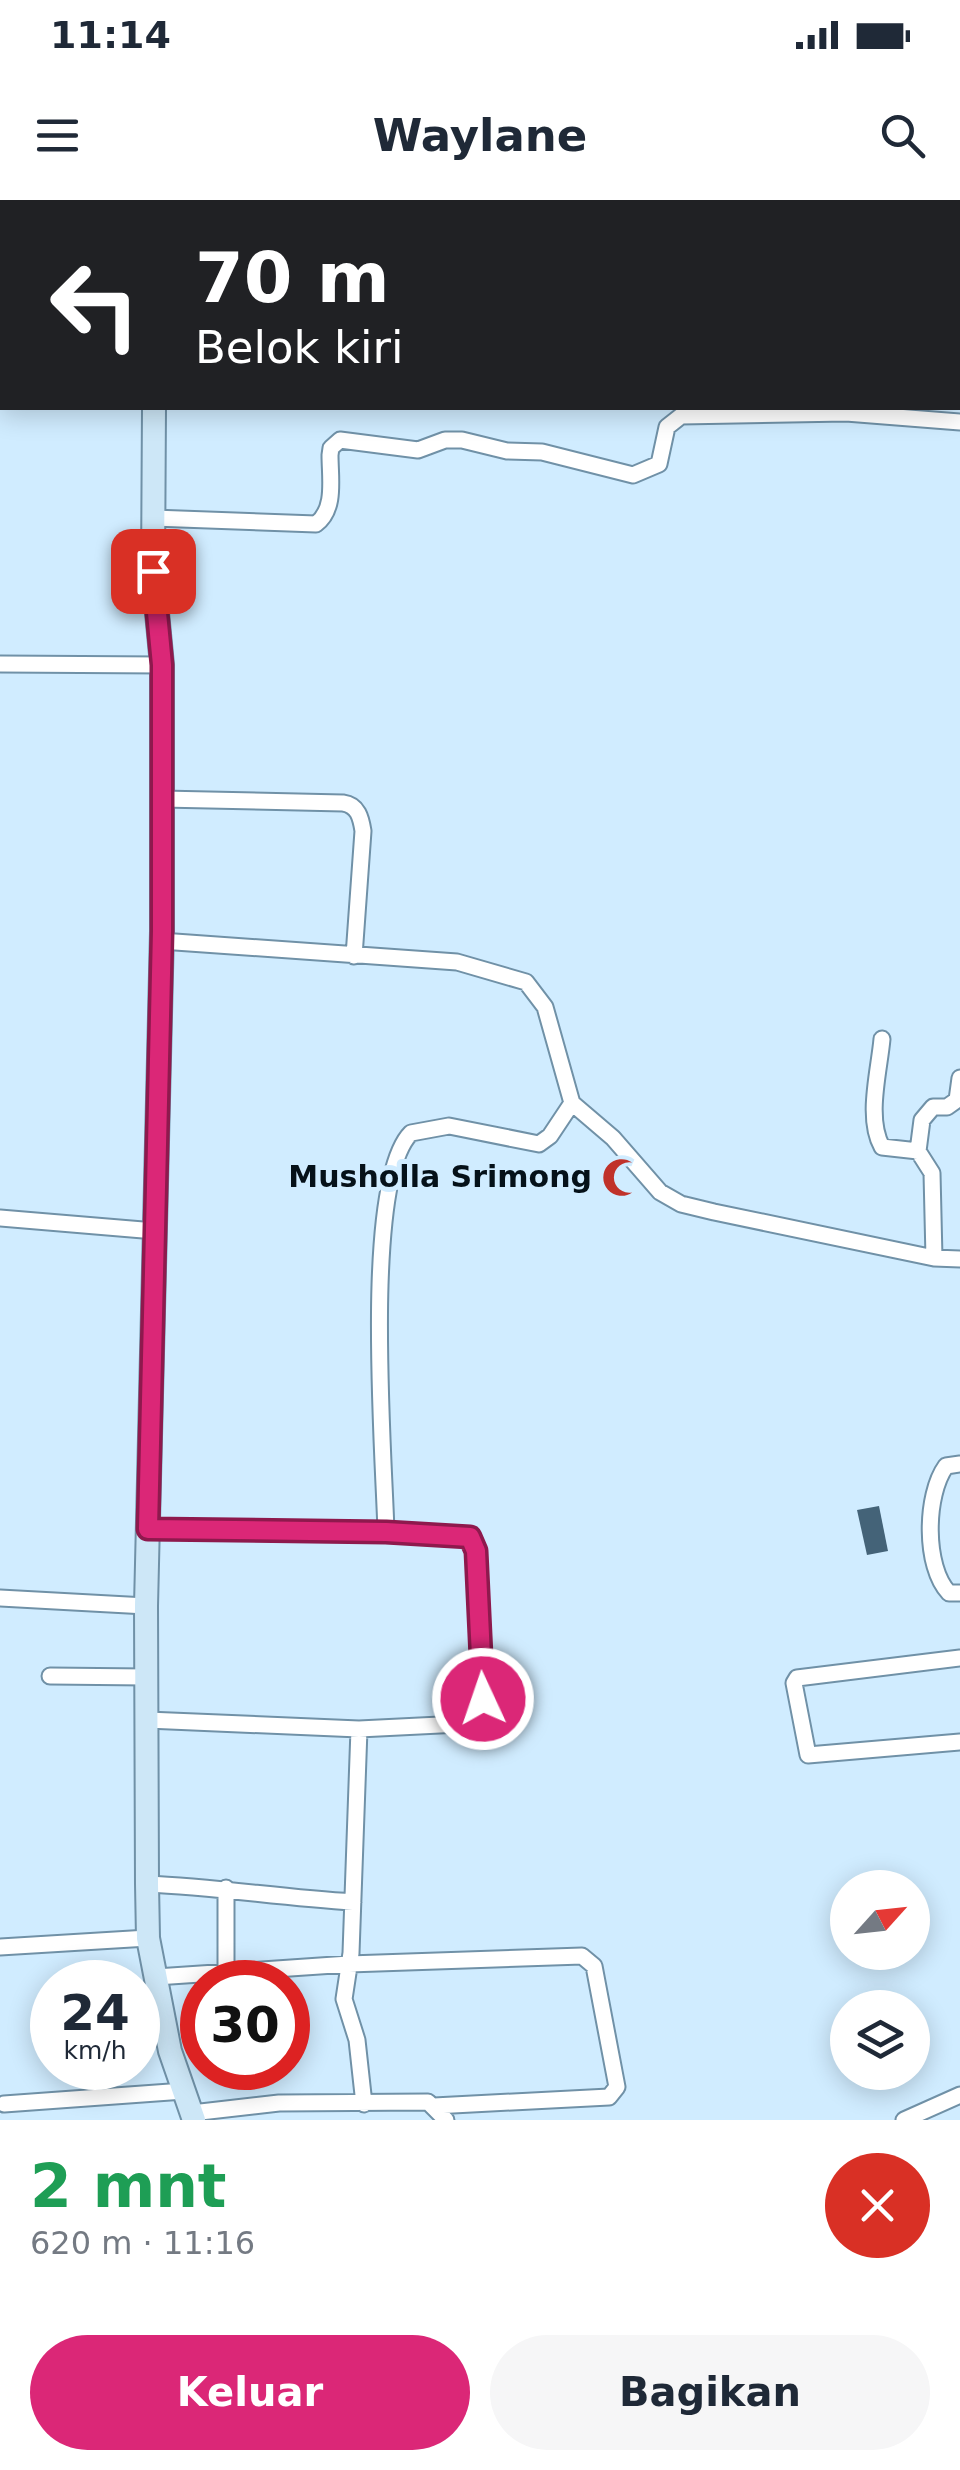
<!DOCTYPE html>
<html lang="id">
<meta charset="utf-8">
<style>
body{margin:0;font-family:"DejaVu Sans",sans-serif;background:#f6f6f7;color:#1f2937;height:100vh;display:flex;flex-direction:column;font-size:38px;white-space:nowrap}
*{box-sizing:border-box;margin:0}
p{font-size:32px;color:#747a83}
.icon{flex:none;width:55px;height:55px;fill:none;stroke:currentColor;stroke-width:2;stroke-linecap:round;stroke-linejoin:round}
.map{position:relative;height:1920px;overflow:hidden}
.details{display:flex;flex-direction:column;background:#fff;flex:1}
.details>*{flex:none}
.banner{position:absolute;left:0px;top:0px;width:960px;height:210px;box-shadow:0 5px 25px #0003;background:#202124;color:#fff;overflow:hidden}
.needle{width:65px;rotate:63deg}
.tools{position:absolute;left:830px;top:1670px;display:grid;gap:20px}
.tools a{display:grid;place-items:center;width:100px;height:100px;border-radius:50%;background:#fff;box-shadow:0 5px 25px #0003;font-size:50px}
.speed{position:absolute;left:30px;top:1760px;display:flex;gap:20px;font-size:50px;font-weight:700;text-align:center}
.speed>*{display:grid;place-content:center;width:130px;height:130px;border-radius:50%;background:#fff;box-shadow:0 5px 25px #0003;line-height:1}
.speed small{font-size:25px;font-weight:400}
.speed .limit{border:15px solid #d22;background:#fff;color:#111}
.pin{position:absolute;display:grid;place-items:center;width:85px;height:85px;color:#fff;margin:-42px;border-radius:20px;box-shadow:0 5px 15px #0006}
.me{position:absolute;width:110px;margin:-55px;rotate:357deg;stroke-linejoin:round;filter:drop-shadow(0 0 8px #0008)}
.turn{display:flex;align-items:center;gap:35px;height:210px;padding:0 30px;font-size:45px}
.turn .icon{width:130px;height:130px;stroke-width:2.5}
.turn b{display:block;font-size:70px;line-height:85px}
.round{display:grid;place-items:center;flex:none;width:105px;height:105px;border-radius:52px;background:#f6f6f7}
.overview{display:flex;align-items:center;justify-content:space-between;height:170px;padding:0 30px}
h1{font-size:60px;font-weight:800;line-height:75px;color:#1e9e55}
.action{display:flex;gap:20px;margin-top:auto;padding:20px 30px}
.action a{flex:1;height:115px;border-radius:60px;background:#db2777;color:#fff;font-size:40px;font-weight:800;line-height:115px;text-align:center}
.action a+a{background:#f6f6f7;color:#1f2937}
.status{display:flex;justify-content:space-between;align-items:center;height:70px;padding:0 50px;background:#fff;direction:ltr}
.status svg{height:28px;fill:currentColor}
header{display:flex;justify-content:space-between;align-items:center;height:130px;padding:0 30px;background:#fff;font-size:45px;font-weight:800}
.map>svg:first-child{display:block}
.building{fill:#446378}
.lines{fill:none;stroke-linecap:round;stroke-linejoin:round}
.street-casing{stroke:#7091a7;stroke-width:19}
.secondary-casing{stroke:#7091a7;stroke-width:26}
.street{stroke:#fff;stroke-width:15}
.secondary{stroke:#cde7f7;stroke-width:22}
.route-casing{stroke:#8e194d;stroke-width:25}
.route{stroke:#db2777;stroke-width:18}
.labels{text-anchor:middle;stroke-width:10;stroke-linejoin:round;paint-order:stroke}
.poi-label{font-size:30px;font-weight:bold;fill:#051119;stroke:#d0ecff;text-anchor:end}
</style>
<div class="status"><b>11:14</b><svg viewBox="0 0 49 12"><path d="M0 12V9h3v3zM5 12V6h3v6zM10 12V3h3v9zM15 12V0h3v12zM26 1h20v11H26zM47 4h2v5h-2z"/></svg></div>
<header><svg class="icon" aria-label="menu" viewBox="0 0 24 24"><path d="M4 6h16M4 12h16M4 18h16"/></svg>Waylane<svg class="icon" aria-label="search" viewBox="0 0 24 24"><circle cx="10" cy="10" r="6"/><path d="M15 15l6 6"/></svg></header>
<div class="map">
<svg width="960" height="1920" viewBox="0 0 960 1920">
<rect width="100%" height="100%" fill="#d0ecff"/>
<path class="building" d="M 879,1306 L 888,1351 L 867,1355 L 857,1310 Z"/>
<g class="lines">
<defs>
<path id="street" d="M 285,0 L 285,2
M 391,0 L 392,2
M 0,198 L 2,200
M 153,318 L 316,324 C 336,309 330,279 330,255 L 331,248 L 340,240 L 418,250 L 445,240 L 462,240 L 507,251 L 542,252 L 633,275 L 659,264 L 667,227 L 681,216 L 846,213 L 960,222
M 0,464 L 162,465
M 162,599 L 343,603 C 358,605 361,618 363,631 L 354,756
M 161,741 L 457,762 L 526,782 L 545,807 L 572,903 L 613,938 L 660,992 L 681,1004 L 714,1012 L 934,1058 L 960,1059
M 882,839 C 879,872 866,918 882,947 L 918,951
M 0,1018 L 155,1031
M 934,1058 L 932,973 L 918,951 L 922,920 L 933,907 L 947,907 L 957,900 L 960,878
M 960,1264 L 946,1266 C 925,1295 924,1367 949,1393 L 960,1393
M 148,1329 L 386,1332
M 0,1398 L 146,1406
M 960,1458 L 797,1478 L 794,1483 L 808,1555 L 960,1542
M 50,1476 L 146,1477
M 147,1520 L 359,1529 L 460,1524 L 477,1512 L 483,1499 L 475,1346 L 466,1336 L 386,1332 C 384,1256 362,982 411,933 L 449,926 L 539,944 L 550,936 L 572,903
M 359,1529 L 351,1753 L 344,1799 L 357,1840 L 364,1904
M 147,1684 C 217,1687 283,1698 353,1702
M 226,1688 L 226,1773
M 0,1747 L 148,1738
M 156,1777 L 349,1764 L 582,1756 L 594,1766 L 617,1887 L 609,1897 L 434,1906
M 4,1904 L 184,1891
M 192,1913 L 279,1903 L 428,1902 L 446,1920
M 904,1920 L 960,1895"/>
<path id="secondary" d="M 170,0 L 170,2
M 154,208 L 153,371 L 162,465 L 162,731 L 146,1406 L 147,1684 L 148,1738 L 170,1851 L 194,1920"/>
</defs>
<use href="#street" class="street-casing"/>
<use href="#secondary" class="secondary-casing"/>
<use href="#street" class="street"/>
<use href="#secondary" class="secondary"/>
</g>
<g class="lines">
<defs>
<path id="route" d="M 153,371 L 162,465 L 162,731 L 148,1329 L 386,1332 L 470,1337 L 476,1351 L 483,1499"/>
</defs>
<use href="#route" class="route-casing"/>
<use href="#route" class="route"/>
</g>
<defs>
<symbol id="mosque-bare" viewBox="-9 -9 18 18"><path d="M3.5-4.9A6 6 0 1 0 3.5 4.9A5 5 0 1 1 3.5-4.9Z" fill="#c0322a" stroke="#d0ecff" stroke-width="2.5" paint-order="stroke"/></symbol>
</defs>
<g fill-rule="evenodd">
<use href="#mosque-bare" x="594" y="950" width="55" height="55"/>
</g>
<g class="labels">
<g class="poi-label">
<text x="592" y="987">Musholla Srimong</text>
</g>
</g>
</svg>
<div class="tools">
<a><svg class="needle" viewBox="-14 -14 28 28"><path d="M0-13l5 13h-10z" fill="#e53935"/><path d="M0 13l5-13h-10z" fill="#747a83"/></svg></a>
<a><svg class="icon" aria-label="layers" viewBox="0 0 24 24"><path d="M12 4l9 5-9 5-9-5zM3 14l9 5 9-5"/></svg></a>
</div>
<div class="speed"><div>24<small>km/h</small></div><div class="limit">30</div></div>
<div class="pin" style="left:153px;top:371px;background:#d93025"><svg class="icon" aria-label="arrive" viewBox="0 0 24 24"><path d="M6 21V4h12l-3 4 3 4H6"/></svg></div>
<svg class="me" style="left:483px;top:1499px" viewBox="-20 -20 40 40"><circle r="17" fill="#db2777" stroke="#fff" stroke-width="3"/><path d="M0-11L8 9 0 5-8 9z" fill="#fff"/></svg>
<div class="banner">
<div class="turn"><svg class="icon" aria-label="left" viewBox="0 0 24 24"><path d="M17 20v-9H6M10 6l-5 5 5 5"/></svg><div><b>70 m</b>Belok kiri</div></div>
</div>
</div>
<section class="details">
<div class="overview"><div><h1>2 mnt</h1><p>620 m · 11:16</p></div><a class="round" style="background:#d93025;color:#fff"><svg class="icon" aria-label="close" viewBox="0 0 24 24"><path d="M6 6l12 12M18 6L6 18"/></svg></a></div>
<div class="action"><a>Keluar</a><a>Bagikan</a></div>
</section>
